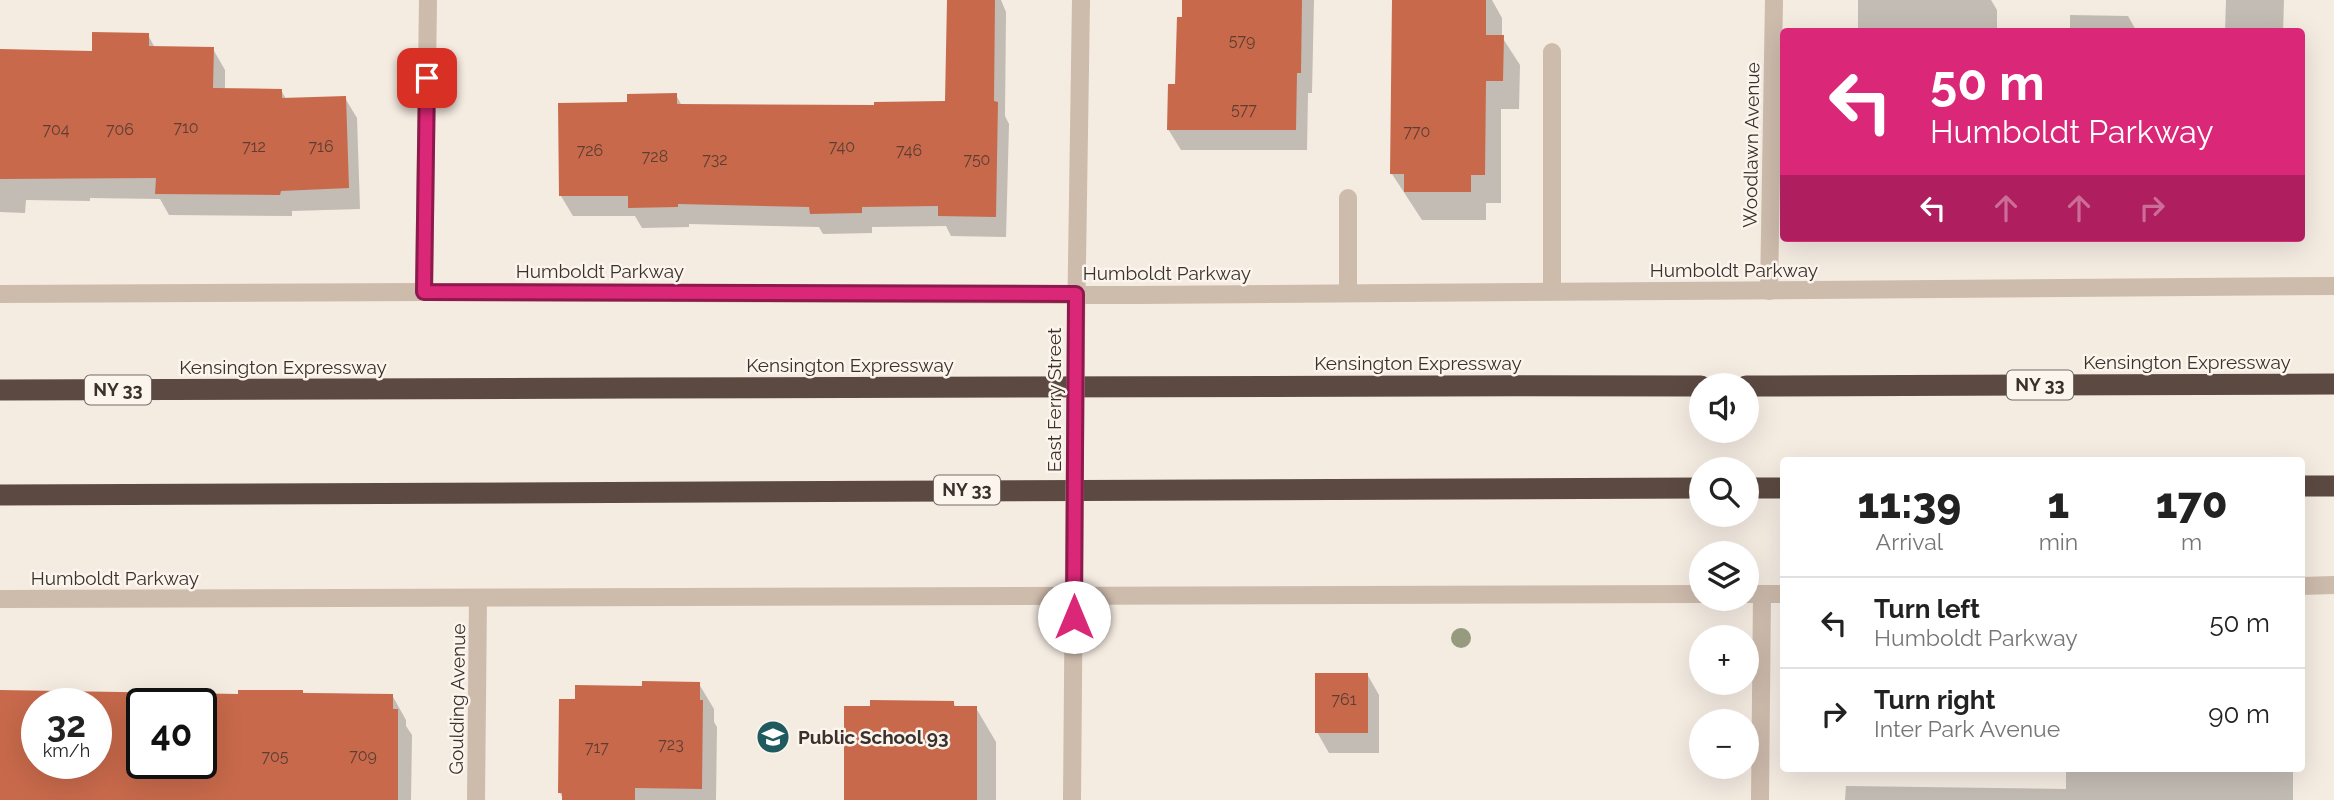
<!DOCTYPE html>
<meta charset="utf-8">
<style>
body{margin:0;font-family:Raleway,sans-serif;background:#f2f2f2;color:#222;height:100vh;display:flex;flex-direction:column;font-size:26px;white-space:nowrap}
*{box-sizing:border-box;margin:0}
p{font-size:23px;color:#767676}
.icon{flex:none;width:38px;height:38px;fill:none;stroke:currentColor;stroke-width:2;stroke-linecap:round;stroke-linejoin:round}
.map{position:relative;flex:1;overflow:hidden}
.drawer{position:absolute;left:1780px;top:457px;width:525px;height:315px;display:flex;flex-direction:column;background:#fff;border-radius:7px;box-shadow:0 7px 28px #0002}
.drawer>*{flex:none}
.banner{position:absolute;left:1780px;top:28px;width:525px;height:214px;border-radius:7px;box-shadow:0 7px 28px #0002;background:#db2777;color:#fff;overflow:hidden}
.controls{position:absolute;left:1689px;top:373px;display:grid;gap:14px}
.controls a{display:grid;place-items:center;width:70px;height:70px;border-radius:50%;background:#fff;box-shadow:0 7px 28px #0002;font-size:35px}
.speed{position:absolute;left:21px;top:688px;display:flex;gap:14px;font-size:35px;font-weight:700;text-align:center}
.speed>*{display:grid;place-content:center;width:91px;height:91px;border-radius:50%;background:#fff;box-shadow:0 7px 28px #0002;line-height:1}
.speed small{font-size:18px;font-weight:400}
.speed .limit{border:4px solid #111;border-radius:10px;background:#fff;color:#111}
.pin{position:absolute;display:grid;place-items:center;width:60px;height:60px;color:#fff;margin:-30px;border-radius:14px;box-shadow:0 4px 10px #0006}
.me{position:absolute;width:77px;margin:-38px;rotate:0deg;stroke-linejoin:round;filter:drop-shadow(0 0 5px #0008)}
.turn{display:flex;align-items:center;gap:24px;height:147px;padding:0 35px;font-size:32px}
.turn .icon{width:91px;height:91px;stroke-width:2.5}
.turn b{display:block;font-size:49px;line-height:60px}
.lanes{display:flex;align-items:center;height:66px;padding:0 35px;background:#0003;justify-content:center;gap:35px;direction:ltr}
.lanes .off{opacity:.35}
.eta{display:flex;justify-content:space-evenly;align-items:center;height:119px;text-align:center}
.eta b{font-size:42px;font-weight:800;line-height:49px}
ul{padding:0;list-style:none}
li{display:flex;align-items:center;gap:21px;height:91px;padding:0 35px;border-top:2px solid #e0e0e0}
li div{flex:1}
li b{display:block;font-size:26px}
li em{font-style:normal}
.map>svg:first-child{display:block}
.shadow{fill:#0003;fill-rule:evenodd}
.building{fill:#c8694b;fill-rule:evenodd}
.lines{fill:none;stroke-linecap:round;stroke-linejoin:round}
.service{stroke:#cdbbac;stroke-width:18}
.minor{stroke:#cdbbac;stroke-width:18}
.tertiary{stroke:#cdbbac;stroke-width:18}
.motorway{stroke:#5c4a42;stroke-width:21}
.tertiary-bridge{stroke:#cdbbac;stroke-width:18}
.tree{fill:#969b7f}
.route-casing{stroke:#8e194d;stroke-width:18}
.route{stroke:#db2777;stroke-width:12}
.labels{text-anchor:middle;stroke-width:5;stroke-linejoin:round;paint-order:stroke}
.number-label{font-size:16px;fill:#5e3e33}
.shield{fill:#fbf5ee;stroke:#756b66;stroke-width:2}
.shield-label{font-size:18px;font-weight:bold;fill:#3b302b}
.street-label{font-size:19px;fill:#3b302b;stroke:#fbf5ee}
.poi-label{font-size:19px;font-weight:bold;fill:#3b302b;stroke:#fbf5ee;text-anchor:start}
</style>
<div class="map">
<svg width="2334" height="800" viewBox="0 0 2334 800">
<rect width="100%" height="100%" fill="#f4ebe1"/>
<path class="shadow" d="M 949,0 L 1001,0 L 1006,12 L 1005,116 L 1009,124 L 1006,237 L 951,236 L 946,226 L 872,227 L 872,233 L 823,234 L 819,227 L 689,224 L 689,227 L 642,228 L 635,216 L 573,216 L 561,196 L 629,104 L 676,95 L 682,106 L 875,107 L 947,103 Z
M 1184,0 L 1314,0 L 1312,93 L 1308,93 L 1307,150 L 1181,150 L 1168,129 L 1177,86 Z
M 1393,0 L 1492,0 L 1502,18 L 1502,37 L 1520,65 L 1519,109 L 1501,109 L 1501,203 L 1486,203 L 1486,220 L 1422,220 L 1392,174 Z
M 1858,0 L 1991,0 L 1997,10 L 1997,32 L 1858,32 Z
M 2226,0 L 2284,0 L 2283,32 L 2225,32 Z
M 2070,15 L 2128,16 L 2137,32 L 2070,32 Z
M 148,35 L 155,48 L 213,49 L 225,70 L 225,90 L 281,90 L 286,99 L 345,98 L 357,118 L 360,209 L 292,211 L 292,216 L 169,215 L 160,199 L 90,198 L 90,201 L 26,200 L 25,213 L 0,212 L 0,51 L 94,53 Z
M 1367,674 L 1379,695 L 1379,753 L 1329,753 L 1317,732 Z
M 699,684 L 714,709 L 714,722 L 717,727 L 716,800 L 564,800 L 560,793 L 577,701 L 644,687 Z
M 0,691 L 239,696 L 239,691 L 392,695 L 406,720 L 406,726 L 412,735 L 411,800 L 0,800 ZM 37,704 L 96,704 L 96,763 L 37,763 ZM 142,704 L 201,704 L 201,763 L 142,763 Z
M 953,702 L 956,708 L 976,708 L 996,742 L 996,800 L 846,800 Z
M 2066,768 L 2293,768 L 2293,800 L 1845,800 L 1846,786 L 2066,789 Z"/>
<path class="building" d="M 947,0 L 995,0 L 994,101 L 998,102 L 996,217 L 938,216 L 938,206 L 862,207 L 862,213 L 810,214 L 809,207 L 678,204 L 678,207 L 628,208 L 628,196 L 559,196 L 558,103 L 627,102 L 627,94 L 677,93 L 677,104 L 874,105 L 874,102 L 945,101 Z
M 1182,0 L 1302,0 L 1301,73 L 1297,73 L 1296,130 L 1167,130 L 1168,84 L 1175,84 L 1177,17 L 1182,17 Z
M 1392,0 L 1486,0 L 1486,35 L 1504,35 L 1503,81 L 1486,81 L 1485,175 L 1471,175 L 1471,192 L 1404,192 L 1404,174 L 1390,174 Z
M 92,32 L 149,33 L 149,46 L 214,47 L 213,88 L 282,89 L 282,98 L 346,96 L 349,188 L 281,191 L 280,195 L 155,194 L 156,178 L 0,179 L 0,49 L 92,51 Z
M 1315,673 L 1368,673 L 1368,733 L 1315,733 Z
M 642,681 L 700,682 L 700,700 L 703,700 L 702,789 L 635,788 L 635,800 L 562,800 L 562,793 L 558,793 L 559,699 L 575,699 L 575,685 L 642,686 Z
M 0,690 L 238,694 L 238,690 L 303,690 L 303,693 L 393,694 L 393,709 L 398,709 L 398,800 L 0,800 ZM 37,704 L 96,704 L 96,763 L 37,763 ZM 142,704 L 201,704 L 201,763 L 142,763 Z
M 870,700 L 954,701 L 954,706 L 977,706 L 977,800 L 844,800 L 844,706 L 870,706 Z"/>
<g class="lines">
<path class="service" d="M 1552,52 L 1552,291
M 1348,198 L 1348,292"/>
<path class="minor" d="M 1769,291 L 1774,0
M 424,292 L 428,0
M 476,800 L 478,598
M 1760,800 L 1762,594"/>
<path class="tertiary" d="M 0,294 L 424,292 L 1137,295 L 2334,286
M 1076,329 L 1081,0
M 2301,586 L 2334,585
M 1746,594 L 1783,594
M 0,599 L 1701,594
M 1072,800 L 1074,564"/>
<path class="motorway" d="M 1746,386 L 2334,384
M 0,390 C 567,389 1134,385 1701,386
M 2301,486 L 2334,486
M 1746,488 L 1783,488
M 0,495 L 1701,488"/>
<path class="tertiary-bridge" d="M 1074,564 L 1076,329"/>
</g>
<circle class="tree" cx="1461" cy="638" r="10"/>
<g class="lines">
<defs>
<path id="route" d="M 427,78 L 424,292 L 1076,294 L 1074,617"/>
</defs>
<use href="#route" class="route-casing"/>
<use href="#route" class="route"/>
</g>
<defs>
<symbol id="school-disc" viewBox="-11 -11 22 22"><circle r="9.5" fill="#1f5a5e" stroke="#fbf5ee"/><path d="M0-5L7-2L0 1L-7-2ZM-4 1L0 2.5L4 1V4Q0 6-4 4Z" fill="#fff"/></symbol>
</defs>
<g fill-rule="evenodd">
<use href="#school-disc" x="754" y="718" width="38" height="38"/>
</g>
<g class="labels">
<g class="number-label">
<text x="1242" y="46">579</text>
<text x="1244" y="115">577</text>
<text x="186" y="133">710</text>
<text x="56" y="135">704</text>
<text x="120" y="135">706</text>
<text x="1417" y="137">770</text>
<text x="254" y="152">712</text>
<text x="321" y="152">716</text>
<text x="842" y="152">740</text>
<text x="590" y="156">726</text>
<text x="909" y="156">746</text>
<text x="655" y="162">728</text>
<text x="715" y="165">732</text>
<text x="977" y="165">750</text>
<text x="1344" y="705">761</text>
<text x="671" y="750">723</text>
<text x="597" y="753">717</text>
<text x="363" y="761">709</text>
<text x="275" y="762">705</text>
</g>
<g class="shield">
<rect x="2007" y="370.5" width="66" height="29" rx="5"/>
<rect x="85" y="375.5" width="66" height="29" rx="5"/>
<rect x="934" y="475.5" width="66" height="29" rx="5"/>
</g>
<g class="shield-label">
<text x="2040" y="391">NY 33</text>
<text x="118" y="396">NY 33</text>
<text x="967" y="496">NY 33</text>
</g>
<g class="street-label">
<text transform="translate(1751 145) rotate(-89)" y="7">Woodlawn Avenue</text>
<text x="1734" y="277">Humboldt Parkway</text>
<text x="600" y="278">Humboldt Parkway</text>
<text x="1167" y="280">Humboldt Parkway</text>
<text x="2187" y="369">Kensington Expressway</text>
<text x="1418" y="370">Kensington Expressway</text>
<text x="850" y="372">Kensington Expressway</text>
<text x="283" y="374">Kensington Expressway</text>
<text transform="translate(1054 400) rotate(-90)" y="7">East Ferry Street</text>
<text x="115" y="585">Humboldt Parkway</text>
<text transform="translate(457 699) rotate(-89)" y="7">Goulding Avenue</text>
</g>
<g class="poi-label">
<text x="798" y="744">Public School 93</text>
</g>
</g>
</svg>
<div class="controls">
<a><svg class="icon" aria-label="sound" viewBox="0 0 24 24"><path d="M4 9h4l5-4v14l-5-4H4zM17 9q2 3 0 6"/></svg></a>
<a><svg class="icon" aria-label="search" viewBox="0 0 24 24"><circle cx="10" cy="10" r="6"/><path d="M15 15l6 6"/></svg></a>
<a><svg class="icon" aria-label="layers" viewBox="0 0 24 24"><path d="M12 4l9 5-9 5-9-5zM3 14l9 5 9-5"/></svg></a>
<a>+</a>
<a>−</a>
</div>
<div class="speed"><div>32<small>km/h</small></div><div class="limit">40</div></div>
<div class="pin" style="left:427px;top:78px;background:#d93025"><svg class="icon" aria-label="arrive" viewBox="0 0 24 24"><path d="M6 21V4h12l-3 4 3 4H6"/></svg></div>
<svg class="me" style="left:1074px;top:617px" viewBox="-20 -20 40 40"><circle r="19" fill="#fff"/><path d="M0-13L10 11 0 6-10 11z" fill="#db2777"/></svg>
<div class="banner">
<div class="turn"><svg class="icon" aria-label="left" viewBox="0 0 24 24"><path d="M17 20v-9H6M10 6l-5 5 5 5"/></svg><div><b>50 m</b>Humboldt Parkway</div></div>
<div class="lanes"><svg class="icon" aria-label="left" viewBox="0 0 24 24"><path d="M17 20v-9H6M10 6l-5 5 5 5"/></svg><svg class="icon off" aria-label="ahead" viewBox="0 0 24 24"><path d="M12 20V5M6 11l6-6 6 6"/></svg><svg class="icon off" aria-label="ahead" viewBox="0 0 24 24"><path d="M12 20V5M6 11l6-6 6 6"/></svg><svg class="icon off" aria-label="right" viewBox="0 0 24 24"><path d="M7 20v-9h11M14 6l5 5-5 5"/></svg></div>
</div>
<section class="drawer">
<div class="eta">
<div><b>11:39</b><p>Arrival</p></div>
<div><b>1</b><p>min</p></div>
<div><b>170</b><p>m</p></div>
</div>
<ul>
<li><svg class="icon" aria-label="left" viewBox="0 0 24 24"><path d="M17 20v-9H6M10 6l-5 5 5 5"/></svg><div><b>Turn left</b><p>Humboldt Parkway</p></div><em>50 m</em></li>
<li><svg class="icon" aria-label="right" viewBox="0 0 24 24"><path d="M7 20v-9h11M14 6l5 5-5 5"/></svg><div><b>Turn right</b><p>Inter Park Avenue</p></div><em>90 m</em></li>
</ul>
</section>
</div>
